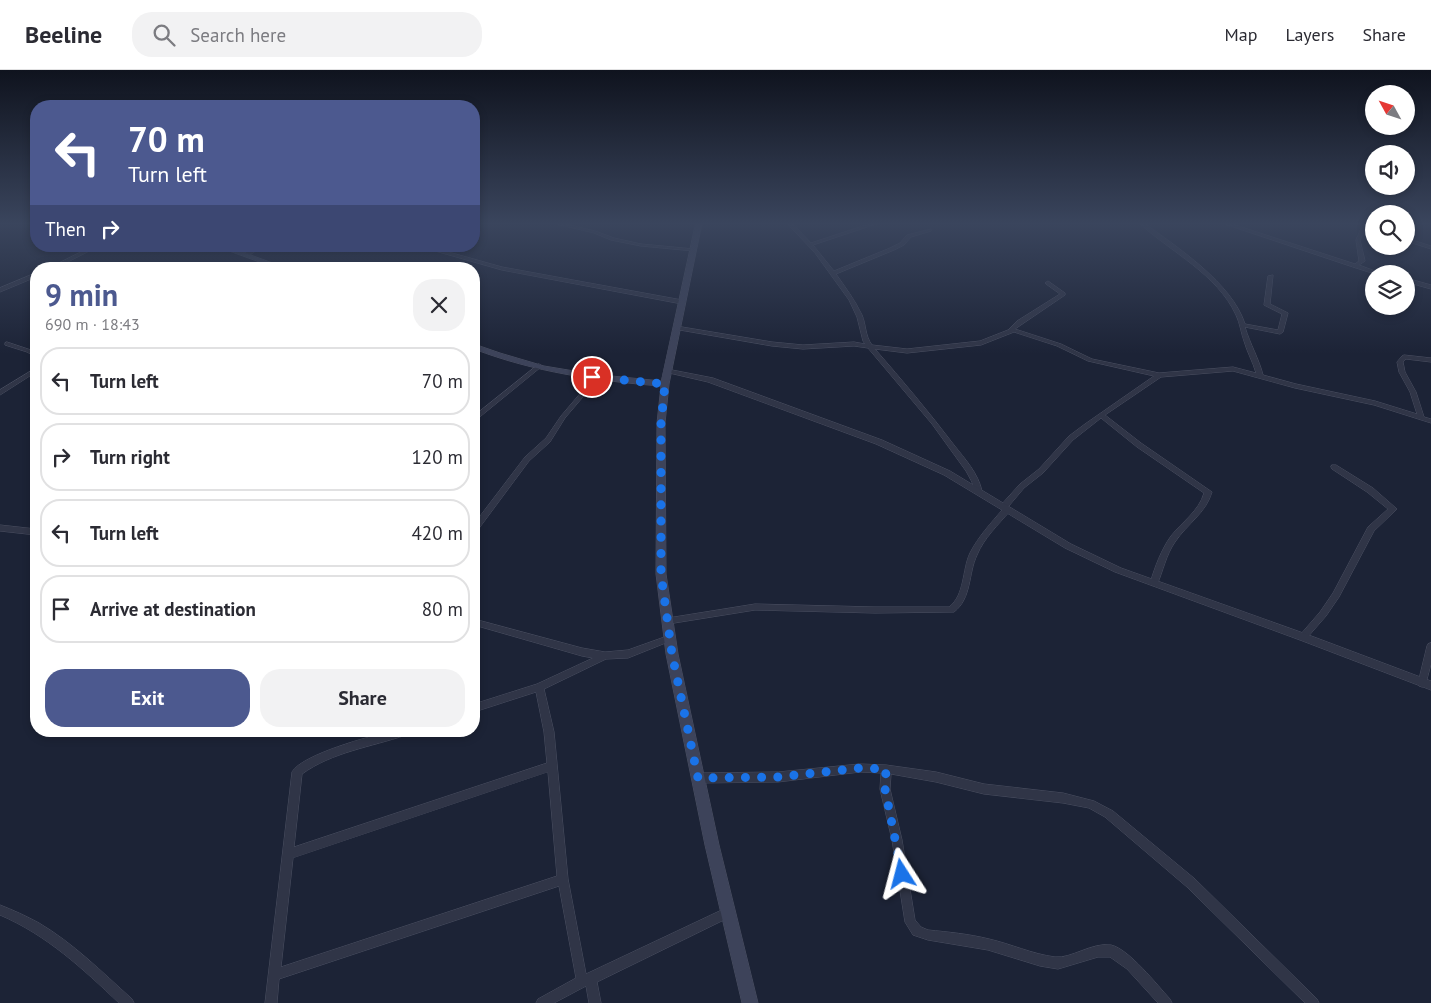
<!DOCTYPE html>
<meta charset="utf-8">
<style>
body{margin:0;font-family:"PT Sans",sans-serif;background:#f2f2f3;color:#2b2b33;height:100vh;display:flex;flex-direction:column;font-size:19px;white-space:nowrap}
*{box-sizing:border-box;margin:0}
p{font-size:16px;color:#7c7c81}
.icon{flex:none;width:28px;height:28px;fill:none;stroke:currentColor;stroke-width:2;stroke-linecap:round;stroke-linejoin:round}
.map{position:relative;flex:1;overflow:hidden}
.details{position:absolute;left:30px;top:192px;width:450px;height:475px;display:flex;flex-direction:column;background:#fff;border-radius:20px;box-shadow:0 2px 8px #0003}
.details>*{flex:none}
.guide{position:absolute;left:30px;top:30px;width:450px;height:152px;border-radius:20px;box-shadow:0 2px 8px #0003;background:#4c598f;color:#fff;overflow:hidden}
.needle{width:32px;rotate:310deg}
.buttons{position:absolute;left:1365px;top:15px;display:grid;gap:10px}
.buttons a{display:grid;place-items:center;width:50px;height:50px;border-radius:50%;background:#fff;box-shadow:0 2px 8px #0003;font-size:25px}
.pin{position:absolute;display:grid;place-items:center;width:42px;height:42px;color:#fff;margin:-21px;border:2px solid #fff;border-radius:50%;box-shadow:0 1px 5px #0007}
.me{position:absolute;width:55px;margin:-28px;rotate:351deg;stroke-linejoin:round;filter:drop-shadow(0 0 4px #0008)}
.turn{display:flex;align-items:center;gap:18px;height:105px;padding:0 15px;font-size:22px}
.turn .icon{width:65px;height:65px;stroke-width:2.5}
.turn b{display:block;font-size:35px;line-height:42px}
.then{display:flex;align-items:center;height:48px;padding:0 15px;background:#0003;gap:10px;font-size:19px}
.round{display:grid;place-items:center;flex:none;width:52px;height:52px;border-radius:20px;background:#f2f2f3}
.overview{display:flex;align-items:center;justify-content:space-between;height:85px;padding:0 15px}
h1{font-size:30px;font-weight:700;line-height:38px;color:#4c598f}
.action{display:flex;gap:10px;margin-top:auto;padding:10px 15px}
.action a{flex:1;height:58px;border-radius:20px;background:#4c598f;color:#fff;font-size:20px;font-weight:700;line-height:58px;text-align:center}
.action a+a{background:#f2f2f3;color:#2b2b33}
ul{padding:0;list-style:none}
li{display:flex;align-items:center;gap:15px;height:68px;margin:0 10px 8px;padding:0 5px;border:2px solid #e1e1e2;border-radius:20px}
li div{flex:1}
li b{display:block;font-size:19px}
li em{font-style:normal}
header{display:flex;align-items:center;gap:30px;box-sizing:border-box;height:70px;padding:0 25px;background:#fff;border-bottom:1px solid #e1e1e2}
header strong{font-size:24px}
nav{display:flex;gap:28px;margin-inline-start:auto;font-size:18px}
.search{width:350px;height:45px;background:#f2f2f3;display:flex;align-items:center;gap:12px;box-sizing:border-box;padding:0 18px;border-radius:20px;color:#7c7c81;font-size:19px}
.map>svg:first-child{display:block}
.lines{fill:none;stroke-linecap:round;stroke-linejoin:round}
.minor-casing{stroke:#4b5062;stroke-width:1}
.tertiary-casing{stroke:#4b5062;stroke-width:1}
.secondary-casing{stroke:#4b5062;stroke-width:1}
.minor{fill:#303547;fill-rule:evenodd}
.tertiary{fill:#303547;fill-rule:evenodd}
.secondary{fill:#3d435a;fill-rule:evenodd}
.route{stroke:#1a73e8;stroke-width:9;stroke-dasharray:0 16.2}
</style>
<header>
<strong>Beeline</strong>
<div class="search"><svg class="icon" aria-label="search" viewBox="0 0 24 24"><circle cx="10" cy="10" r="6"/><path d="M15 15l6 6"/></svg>Search here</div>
<nav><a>Map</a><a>Layers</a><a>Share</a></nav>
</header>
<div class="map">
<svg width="1431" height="933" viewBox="0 0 1431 933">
<rect width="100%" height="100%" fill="#1c2336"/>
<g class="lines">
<defs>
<path id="minor" d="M 553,153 L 561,153 L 595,161 L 614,168 L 641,174 L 694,179 L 696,180 L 694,181 L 641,176 L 611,170 L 594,163 Z
M 787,153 L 792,153 L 811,173 L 872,153 L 879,153 L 813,175 L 834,201 L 890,178 L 900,173 L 907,165 L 931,159 L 931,161 L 911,167 L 904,175 L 894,180 L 836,204 C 845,217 855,230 862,245 C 866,254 865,266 872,275 L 907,279 L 980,271 L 1008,260 L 1017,251 L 1060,224 L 1046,214 L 1045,213 L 1048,211 L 1065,223 L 1065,225 L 1015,259 L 1061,274 L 1092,289 L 1159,303 L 1233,297 L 1256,303 C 1253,292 1247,282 1244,271 C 1241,263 1240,253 1236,245 C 1217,204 1171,182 1139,153 L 1144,153 C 1177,177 1232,213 1245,254 L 1278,260 L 1282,244 L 1264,235 L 1268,206 L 1273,205 L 1270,234 L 1288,243 L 1283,262 L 1280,264 L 1245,257 C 1250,274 1259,289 1263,305 L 1296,314 L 1375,331 L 1417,344 L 1410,322 L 1399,302 L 1397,292 L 1402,286 L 1404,285 L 1431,288 L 1431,292 L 1406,289 L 1403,292 L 1405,302 L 1416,322 L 1424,347 L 1431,349 L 1431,353 L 1374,335 L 1295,318 L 1233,301 L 1161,307 L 1105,345 L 1141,373 L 1212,422 C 1206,443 1187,454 1175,472 C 1166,485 1163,501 1157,515 L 1151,515 L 1150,513 C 1155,497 1161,480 1171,466 C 1182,452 1199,441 1204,423 L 1137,377 L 1101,348 L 1073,370 L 1043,403 L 1024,418 L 1008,437 L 1011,439 L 1010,441 C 998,455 984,468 977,485 C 968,504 972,528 954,542 L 875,543 L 755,540 L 668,554 L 665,553 L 664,551 L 665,549 L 668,548 L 755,534 L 875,537 L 949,537 C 965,525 962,500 970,483 C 978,467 991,453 1003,439 L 1000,437 L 1001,435 L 1020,414 L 1039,399 L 1069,366 L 1085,354 L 1154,306 L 1088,291 L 1057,276 L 1014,262 L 981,275 L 907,283 L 875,279 C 902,310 929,342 954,375 C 965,389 978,403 982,421 L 981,423 L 975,423 L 972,412 L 966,401 L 932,354 L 868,278 L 854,276 L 803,279 L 772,276 L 674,259 L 674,257 L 676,256 L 772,272 L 803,275 L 854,272 L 865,274 L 863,271 L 857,247 L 849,230 L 815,183 Z
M 1222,153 L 1229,153 L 1355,194 L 1359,191 L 1356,170 L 1362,156 L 1355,153 L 1362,153 L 1374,157 L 1374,160 L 1366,158 L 1360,170 L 1365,191 L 1359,195 L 1383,204 L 1375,204 L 1353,197 Z
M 1406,168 L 1431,176 L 1431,179 L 1406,171 Z
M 93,176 L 99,176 L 54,199 L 47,199 Z
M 257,176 L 263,176 L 248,186 L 244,186 L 244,184 Z
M 418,176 L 427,176 L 502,197 L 682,230 L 685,232 L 682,234 L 502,200 Z
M 36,203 L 36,207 L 0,222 L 0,218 Z
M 1406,208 L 1431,215 L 1431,219 L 1406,212 Z
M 7,272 L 31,280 L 36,283 L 36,287 L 27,282 L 5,275 L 5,273 Z
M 539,294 L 541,295 L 541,297 L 476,350 L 474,351 L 474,346 Z
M 36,298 L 36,302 L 0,325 L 0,320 Z
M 597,305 L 600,307 L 599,308 L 565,348 L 550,372 L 529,391 L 477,461 L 474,462 L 474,454 L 525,387 L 546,368 L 561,346 L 595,306 Z
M 1332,395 L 1336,395 L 1373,418 L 1397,439 L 1374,461 L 1339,527 L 1326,546 L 1306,569 L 1303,570 L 1300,569 L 1299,567 L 1300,565 L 1320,542 L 1333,523 L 1368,457 L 1388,439 L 1367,422 L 1332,399 L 1331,397 Z
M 0,455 L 36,459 L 36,465 L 0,461 Z
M 474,549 L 582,578 L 605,582 L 628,580 L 670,565 L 673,566 L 674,568 L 673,570 L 628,588 L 606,589 L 544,619 L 554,662 L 568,809 L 586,904 L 728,837 L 732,838 L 733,842 L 732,846 L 597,912 L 601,933 L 589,933 L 586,916 L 554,933 L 536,933 L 538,929 L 576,908 L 559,816 L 279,909 L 277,933 L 265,933 L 292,702 C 301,685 372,665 391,662 C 397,660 404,661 410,661 L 409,664 L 406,665 C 371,677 332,682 302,704 L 294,777 L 547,693 L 544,662 L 536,622 L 474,642 L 474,634 L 537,614 L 593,588 L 582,586 L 474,555 ZM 548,702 L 557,806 L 281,897 L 293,788 Z
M 1431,573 L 1431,594 L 1426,613 L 1425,616 L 1422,617 L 1419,616 L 1418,613 L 1427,576 L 1428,574 Z
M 860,694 L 886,695 L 936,702 L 984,714 L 1063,723 L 1094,731 L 1113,741 L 1195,809 L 1317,929 L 1319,933 L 1305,933 L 1187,817 L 1105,747 L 1089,738 L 1063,733 L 984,724 L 936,712 L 891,704 L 890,719 L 902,770 L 915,850 L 921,857 L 928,860 C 948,862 969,864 989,869 C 1011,874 1032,884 1055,887 C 1071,889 1092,872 1111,875 C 1129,879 1157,915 1170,929 L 1172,933 L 1158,933 L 1127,899 L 1110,887 L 1098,887 L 1058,899 L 1040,896 L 988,880 L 928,870 L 913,865 L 905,852 L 892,770 L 880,719 L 881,703 L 860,702 L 778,712 L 698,713 L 695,711 L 693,708 L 695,705 L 698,703 L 778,702 Z
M 0,835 C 13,840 26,846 39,853 C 73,873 102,902 132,929 L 134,933 L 119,933 C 83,899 47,865 0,845 Z"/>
<path id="tertiary" d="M 667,299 L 713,308 L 882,370 L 950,401 L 1071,474 L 1121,498 L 1306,564 L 1431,611 L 1431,620 L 1300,570 L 1115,502 L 1065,478 L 944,405 L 876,374 L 708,312 L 665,302 L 665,300 Z"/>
<path id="secondary" d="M 696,153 L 702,153 L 669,314 L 665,353 L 666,504 L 678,584 L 719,775 L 758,933 L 742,933 L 705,775 L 666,584 L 656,504 L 657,353 L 661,316 C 597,311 534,302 474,279 L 474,274 L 500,283 L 544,296 L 592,304 L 661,311 Z
M 216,176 L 226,176 L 289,199 L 279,199 Z"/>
</defs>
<use href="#minor" class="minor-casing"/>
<use href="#tertiary" class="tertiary-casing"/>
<use href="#secondary" class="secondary-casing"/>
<use href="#minor" class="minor"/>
<use href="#tertiary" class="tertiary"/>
<use href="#secondary" class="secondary"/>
</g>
<linearGradient id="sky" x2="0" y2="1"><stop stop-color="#0f131e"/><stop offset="0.54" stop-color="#3a455d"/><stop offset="1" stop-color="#3a455d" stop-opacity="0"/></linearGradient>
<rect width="1431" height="284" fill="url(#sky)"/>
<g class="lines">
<path class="route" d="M 592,307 L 665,314 L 661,353 L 661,504 L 672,584 L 698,708 L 778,707 L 860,698 L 886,699 L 885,719 L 902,804"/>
</g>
</svg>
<div class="buttons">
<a><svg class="needle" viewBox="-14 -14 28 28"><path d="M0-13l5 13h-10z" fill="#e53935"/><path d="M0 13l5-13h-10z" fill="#7c7c81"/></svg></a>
<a><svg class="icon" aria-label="sound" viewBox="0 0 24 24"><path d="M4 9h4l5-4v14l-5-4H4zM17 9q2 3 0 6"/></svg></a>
<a><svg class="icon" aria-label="search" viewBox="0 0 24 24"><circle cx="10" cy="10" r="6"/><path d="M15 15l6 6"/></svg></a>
<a><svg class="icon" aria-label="layers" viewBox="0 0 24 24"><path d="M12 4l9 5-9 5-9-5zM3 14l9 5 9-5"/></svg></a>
</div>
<div class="pin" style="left:592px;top:307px;background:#d93025"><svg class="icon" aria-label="arrive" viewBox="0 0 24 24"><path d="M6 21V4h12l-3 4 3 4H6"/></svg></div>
<svg class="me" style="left:902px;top:804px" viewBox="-20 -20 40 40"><path d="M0-17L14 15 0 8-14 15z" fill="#1a73e8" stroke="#fff" stroke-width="4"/></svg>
<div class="guide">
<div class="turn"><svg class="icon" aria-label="left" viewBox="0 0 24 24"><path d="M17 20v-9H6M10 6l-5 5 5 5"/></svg><div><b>70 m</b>Turn left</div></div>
<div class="then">Then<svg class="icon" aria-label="right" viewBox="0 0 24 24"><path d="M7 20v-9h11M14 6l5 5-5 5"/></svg></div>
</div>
<section class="details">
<div class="overview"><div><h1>9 min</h1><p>690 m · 18:43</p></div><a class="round"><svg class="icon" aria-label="close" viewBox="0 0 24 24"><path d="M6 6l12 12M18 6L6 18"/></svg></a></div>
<ul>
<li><svg class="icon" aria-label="left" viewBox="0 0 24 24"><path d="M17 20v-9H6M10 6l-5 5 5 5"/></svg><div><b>Turn left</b></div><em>70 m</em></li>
<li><svg class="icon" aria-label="right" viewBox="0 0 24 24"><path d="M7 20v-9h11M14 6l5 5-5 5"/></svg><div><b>Turn right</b></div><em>120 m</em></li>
<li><svg class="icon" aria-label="left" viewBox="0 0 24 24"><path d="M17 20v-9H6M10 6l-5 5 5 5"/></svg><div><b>Turn left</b></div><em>420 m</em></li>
<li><svg class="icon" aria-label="arrive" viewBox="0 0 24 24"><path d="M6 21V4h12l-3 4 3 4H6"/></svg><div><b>Arrive at destination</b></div><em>80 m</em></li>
</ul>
<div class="action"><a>Exit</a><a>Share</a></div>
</section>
</div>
